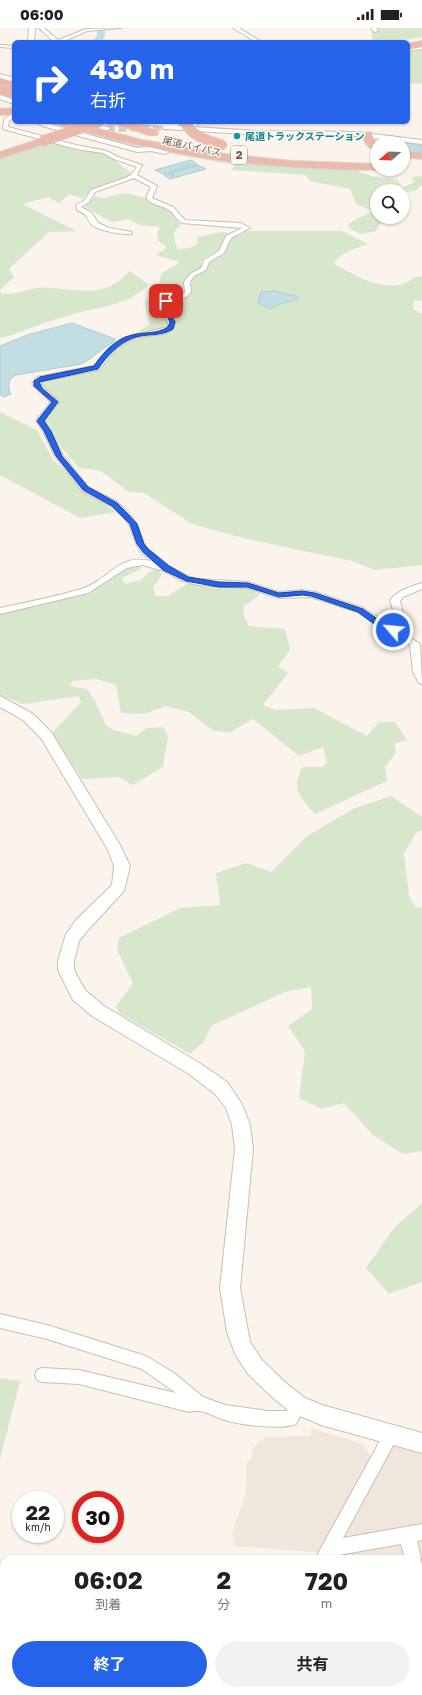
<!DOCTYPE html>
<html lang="ja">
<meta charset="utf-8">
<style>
body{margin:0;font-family:"Golos Text","Noto Sans JP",sans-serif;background:#f2f2f2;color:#202124;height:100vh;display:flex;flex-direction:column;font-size:15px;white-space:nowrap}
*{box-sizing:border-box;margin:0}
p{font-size:13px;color:#757577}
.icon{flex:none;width:22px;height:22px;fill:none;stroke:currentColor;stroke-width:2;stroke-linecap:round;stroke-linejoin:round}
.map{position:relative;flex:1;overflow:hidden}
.drawer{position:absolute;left:0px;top:1527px;width:422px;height:140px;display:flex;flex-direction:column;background:#fff;border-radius:12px 12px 0 0;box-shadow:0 1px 3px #0004}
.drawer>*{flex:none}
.hud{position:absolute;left:12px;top:12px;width:398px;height:84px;border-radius:6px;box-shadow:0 1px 3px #0004;background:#2563eb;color:#fff;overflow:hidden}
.needle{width:26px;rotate:251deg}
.fabs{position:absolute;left:370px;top:108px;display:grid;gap:8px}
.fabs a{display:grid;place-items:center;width:40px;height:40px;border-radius:50%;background:#fff;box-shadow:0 1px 3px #0004;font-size:20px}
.speed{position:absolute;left:12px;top:1463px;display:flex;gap:8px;font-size:20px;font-weight:700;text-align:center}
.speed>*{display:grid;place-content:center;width:52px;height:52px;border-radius:50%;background:#fff;box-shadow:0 1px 3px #0004;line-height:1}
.speed small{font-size:10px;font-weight:400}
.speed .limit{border:6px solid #d22;background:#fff;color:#111}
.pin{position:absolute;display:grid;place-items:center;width:34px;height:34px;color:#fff;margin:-17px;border-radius:8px;box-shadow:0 2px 6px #0006}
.me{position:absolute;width:44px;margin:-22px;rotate:297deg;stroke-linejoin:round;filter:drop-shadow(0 0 3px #0008)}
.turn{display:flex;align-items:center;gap:14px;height:84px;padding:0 12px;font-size:18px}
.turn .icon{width:52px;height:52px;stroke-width:2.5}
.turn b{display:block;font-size:28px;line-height:34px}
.eta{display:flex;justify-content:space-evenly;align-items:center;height:68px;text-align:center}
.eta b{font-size:24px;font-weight:700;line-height:28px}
.action{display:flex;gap:8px;margin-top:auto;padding:8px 12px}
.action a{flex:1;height:46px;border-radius:24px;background:#2563eb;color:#fff;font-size:16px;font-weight:700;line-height:46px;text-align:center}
.action a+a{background:#f2f2f2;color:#202124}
.status{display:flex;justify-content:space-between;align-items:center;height:28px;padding:0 20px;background:#fff;direction:ltr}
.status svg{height:11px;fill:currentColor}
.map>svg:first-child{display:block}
.residential{fill:#f1e6db}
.green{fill:#d7e7cb;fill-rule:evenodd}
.water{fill:#c2dee2;stroke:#a9ced3}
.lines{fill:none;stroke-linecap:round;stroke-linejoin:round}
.river{fill:#c2dee2;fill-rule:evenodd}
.secondary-tunnel{stroke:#d8cec5;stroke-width:8;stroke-dasharray:8 3.5;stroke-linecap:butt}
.street-casing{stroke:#ccbdb2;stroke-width:2}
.secondary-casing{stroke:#cebdb0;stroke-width:2}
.highway-casing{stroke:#d8d1ce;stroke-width:2}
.street{fill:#fff;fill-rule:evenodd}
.secondary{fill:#fff;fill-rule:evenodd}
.highway{fill:#ecbaab;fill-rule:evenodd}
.highway-bridge-casing{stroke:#d8d1ce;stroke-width:11;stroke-linecap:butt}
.highway-bridge{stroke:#ecbaab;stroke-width:10}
.route{fill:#2563eb;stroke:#184099}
.culture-dot{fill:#0f9aa8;stroke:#fdf8f2;stroke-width:1.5}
.labels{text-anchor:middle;stroke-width:3;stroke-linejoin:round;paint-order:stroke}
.far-culture-label{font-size:10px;font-weight:bold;fill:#0d838f;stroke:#fdf8f2;text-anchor:start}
.far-street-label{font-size:10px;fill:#735c51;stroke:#fdf8f2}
.shield{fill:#fdf8f2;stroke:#9c8b81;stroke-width:1}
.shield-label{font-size:11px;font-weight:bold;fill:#735c51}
</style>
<div class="status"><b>06:00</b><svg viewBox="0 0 49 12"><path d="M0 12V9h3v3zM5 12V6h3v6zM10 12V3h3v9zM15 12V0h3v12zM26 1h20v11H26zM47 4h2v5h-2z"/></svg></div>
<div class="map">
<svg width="422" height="1667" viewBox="0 0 422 1667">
<rect width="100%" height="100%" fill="#faf4ec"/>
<path class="residential" d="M 311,1400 L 363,1416 L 371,1429 L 384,1405 L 422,1415 L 422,1667 L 237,1667 L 240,1663 L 418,1663 L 418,1531 L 323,1531 L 326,1525 L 236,1518 L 232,1506 L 246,1465 L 247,1433 L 251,1431 L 252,1422 L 259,1414 L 268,1409 L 311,1408 Z"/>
<path class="green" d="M 374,0 L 422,0 L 422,9 L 394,14 L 372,14 L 372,2 Z
M 422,19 L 422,56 L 408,55 L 408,21 Z
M 101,110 L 110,110 L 205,128 L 353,140 C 363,148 383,150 396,151 L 403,159 L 414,154 L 411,149 L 422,148 L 422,156 L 417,162 L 403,165 L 403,163 L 377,163 L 377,189 L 384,189 L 376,203 L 361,206 L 350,201 L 348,196 L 372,183 L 356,176 L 350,161 L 310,153 L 305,147 L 231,142 L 235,137 C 190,129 145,122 101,110 Z
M 45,114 L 101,125 L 109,128 L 131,145 C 118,158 94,155 83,171 L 70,166 L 59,175 L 48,169 L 22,176 L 77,203 L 49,204 L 9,241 L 14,249 L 0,262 L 0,128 Z
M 124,165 L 146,170 L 148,174 C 155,177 166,177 171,182 C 175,185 175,191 180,195 L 179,199 L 174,204 L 175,215 L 178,221 L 190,220 L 198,215 L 198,209 L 221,204 L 231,205 C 225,208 223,211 223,218 C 217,226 206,226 201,234 L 203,239 L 191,245 L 186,250 L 183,267 L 163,272 L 161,277 L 168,294 L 167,300 L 158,305 L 134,306 L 149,297 L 145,273 L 152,266 L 152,261 L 159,257 L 161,246 L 180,234 L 156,227 L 165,221 L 166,218 L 158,213 L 157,205 L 160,199 L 140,197 L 128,191 L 112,194 L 85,179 L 95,168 L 103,170 Z
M 249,203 L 342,203 L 368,216 C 358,219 337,226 334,236 C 355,247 374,260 399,257 C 407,256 413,248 422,248 L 422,273 L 414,272 L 413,281 L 422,286 L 422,537 L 374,542 L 352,533 L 247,511 L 192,496 L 144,465 L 129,464 L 101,443 L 79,440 L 57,414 L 51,401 L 45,394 L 58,376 L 53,367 L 47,365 L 38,354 L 44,351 L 98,342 C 106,329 117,313 134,309 C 148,307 161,307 174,301 L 174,289 L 169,280 L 171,273 L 190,267 L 192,250 L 205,242 L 209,233 L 223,227 L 232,210 ZM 276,263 L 290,267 L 296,268 L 299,271 L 279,276 L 270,281 L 258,275 Z
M 130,243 L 149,257 C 124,280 97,278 67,288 C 46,294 26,302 6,309 L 0,309 L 0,265 C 20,268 23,261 39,260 C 64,258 93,270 116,255 C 121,252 125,247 130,243 Z
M 0,384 L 37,402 L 54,433 L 94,469 L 116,484 L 80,490 L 0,447 Z
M 136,535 L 142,540 L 122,550 L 125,556 L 141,552 L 149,544 L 158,541 L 162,547 L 153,559 L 156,568 L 168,568 L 190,554 L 217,559 L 250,560 L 260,567 L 244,578 L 243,585 L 249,598 L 285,601 L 290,621 L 278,639 L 288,645 L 263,677 L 275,682 L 314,680 L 367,708 L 379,694 L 395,694 L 407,712 L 394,716 L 396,724 L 385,739 L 387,753 L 315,786 C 300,769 290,761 303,739 L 323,739 L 327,733 L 323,719 L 299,728 L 253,691 L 229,705 L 212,702 L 189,684 L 166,678 L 144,686 L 121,685 L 116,657 L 96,651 L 72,653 L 70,658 L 87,661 L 95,673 L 106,697 L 114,702 L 136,708 L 147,700 L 163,699 L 168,708 L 163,739 L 133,757 L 118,749 L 82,751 L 52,705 L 81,674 L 79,668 L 23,676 L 0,667 L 0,585 L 93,562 L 118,542 Z
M 391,768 L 422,789 L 422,802 L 416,805 L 404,825 L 409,868 L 416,880 L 422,879 L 422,1123 L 403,1126 L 373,1107 L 344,1075 L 321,1081 L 299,1070 L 305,1023 L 288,998 L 312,981 L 311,959 L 285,964 L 211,998 L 204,1013 L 190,1026 L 119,985 L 116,978 L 133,955 L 117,922 L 119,910 L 180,880 L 220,877 L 216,845 L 247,835 L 271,844 L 307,808 L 353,781 Z
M 422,1175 L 422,1254 L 389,1266 L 366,1240 L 394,1200 Z
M 0,1350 L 20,1353 L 0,1431 Z"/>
<path class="water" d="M 384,111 L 422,118 L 422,124 L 403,123 L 403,115 L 380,114 Z
M 191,132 L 197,136 L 191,138 L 187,136 L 190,138 L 163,146 L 155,142 Z
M 198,137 L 206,141 L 170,151 L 164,147 L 170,145 L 174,148 L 170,145 Z
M 276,263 L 290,267 L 296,268 L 299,271 L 279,276 L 270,281 L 258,275 L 261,264 Z
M 72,295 L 115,311 L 114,314 C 100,321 95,329 81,336 L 16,347 L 11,350 C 8,356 8,360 11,366 L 3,369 L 0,366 L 0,318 L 30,306 Z"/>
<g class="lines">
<path class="river" d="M 97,0 L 105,0 L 105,8 L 101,14 L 91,14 L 97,8 Z"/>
<path class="secondary-tunnel" d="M 107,100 L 166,99"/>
<defs>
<path id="street" d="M 39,0 L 44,0 L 58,12 L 86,1 L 121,0 L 87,3 L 62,14 L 54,14 Z
M 233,0 L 239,0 L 262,14 L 256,14 Z
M 371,0 L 376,0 L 378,3 L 374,4 Z
M 0,17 L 14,18 L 14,20 L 0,19 Z
M 422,19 L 422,21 L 408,23 L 408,21 Z
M 14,85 L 14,89 L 9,93 L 8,99 L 76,117 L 107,123 L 118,129 L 142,137 L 137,147 L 157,158 L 152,170 L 173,179 L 185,192 L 241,195 L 250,200 L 231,210 L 224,225 L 209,234 L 206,242 L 194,248 L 190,254 L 191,264 L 186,269 L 169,274 L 169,281 L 175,294 L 173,301 L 164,306 L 137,309 L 128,313 L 114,323 L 99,342 L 42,353 L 40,356 L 59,374 L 44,393 L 63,427 L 88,459 L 117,474 L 128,484 L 137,496 L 144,516 L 148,521 L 169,538 L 189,549 L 198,551 L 248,554 L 279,564 L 302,562 L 315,564 L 363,580 L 392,598 L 396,592 L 390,572 C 397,563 411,558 422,555 L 422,561 L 403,569 L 400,573 L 405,592 L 399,602 L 420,616 L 422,656 L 419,655 L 413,644 L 410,617 L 357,584 L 311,569 L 279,570 L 247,560 L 198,557 L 183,553 L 164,543 L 142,537 L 127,540 L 88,565 L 0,586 L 0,580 C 27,574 55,569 81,561 C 109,553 119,523 153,534 L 142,525 L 137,518 L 129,496 L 122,488 L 111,478 L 82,463 L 55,428 L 43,403 L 36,393 L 51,374 L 32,356 L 37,349 L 94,338 L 109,320 L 123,310 L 168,299 C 169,289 159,282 164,272 L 182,267 L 185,264 L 184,254 L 190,246 L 201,240 L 204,232 L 219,223 L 226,208 L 242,200 L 182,195 C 176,191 174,185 169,182 C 161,177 152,177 146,170 L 151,159 L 134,150 L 95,164 L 89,174 L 81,179 L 92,185 L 98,195 L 109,200 L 132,204 L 132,206 C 124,207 99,203 92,197 C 84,188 91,189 77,182 L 76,177 L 85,172 L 91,162 L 125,150 L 131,147 L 137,139 L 114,131 L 103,125 L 76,121 L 3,101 L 4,91 Z
M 36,94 L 43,94 L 137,120 L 151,119 L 168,124 L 165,126 L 151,123 L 137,124 L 42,98 Z
M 193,94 L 199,94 L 197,98 L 193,98 Z
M 0,1286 L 47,1297 L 146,1328 L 174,1345 L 203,1369 L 225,1377 L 268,1383 L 287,1383 L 293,1372 L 298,1369 L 303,1372 L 306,1377 L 296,1396 C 283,1402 240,1397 225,1392 C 211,1388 204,1380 189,1384 L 79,1356 L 42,1354 L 37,1352 L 35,1347 L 37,1342 L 42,1340 L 79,1342 L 176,1365 L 142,1341 L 47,1311 L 0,1300 Z
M 391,1399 L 396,1402 L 399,1407 L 396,1412 L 343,1510 L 422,1496 L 422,1512 L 417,1513 L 421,1531 L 419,1537 L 418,1531 L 405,1531 L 401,1516 L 333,1528 L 332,1531 L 315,1531 L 386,1402 Z
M 418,1547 L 422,1548 L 422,1581 L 418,1580 Z
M 254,1663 L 272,1663 L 272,1667 L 254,1667 Z
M 344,1663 L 362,1663 L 362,1667 L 344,1667 Z"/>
<path id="secondary" d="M 29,0 L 35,0 L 34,14 L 28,14 Z
M 0,46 L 14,50 L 14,54 L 0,50 Z
M 0,67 L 14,72 L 14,76 L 0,71 Z
M 75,94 L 90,94 L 111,100 L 107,102 Z
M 135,94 L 176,94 L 179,96 L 178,98 L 258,103 L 357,104 L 422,112 L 422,116 L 357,108 L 258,107 L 166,101 L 163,101 L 163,98 L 139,96 Z
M 0,668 L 33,686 L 51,704 L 120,817 L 130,838 L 124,863 L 88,902 L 79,913 L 74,933 L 74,942 L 85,962 L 104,978 L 201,1036 L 227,1054 L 242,1076 L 250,1097 L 253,1121 L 240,1260 L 250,1314 L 262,1332 L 287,1356 L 305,1370 L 322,1377 L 422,1405 L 422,1425 L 321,1397 L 291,1384 L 273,1370 L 248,1346 L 235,1326 L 227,1304 L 220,1260 L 235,1121 L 232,1097 L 226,1080 L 215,1066 L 189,1046 L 92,988 L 73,972 L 58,942 L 58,933 L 66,906 L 76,892 L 112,857 L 114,838 L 108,822 L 41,710 L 23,692 L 0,679 Z"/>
<path id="highway" d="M 422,13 L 422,19 L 408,22 L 408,16 Z
M 0,50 L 14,54 L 14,60 L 0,56 Z
M 14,80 L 14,86 L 0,87 L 0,81 Z
M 57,94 L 73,94 L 142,112 L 225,126 L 292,133 L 377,136 L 377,141 L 381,141 L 377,142 C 326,141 276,139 225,133 C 169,125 113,112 58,96 Z
M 114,94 L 129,94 L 157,103 L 158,105 L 157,107 L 149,107 L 115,96 Z
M 368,104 L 372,105 L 374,112 L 377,115 L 377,123 C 369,121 364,115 363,107 Z
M 43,110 L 48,113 L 47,115 L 0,130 L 0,124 Z
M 403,123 L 422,125 L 422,131 L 403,129 Z"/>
</defs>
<use href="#street" class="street-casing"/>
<use href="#secondary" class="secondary-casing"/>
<use href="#highway" class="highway-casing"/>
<use href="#street" class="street"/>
<use href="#secondary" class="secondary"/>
<use href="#highway" class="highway"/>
<defs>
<path id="highway-bridge" d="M 3,62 L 14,65
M 185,94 C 192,109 207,112 222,117
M 43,113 L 99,94"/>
</defs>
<use href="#highway-bridge" class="highway-bridge-casing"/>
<use href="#highway-bridge" class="highway-bridge"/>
</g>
<path class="route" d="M 164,272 L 169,273 C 166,281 171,287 175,294 L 173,301 C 161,309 146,305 133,310 C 118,316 107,328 98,341 L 39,354 L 42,360 L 58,374 L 44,393 L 51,403 L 62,428 L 88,459 L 117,475 L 127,485 L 137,496 L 144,516 L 148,521 L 169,538 L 188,549 L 219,554 L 248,555 L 279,565 L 302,563 L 315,565 L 363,581 L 379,592 L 396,600 L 396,604 L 390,604 L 374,596 L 358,584 L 311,568 L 302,567 L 279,569 L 247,559 L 219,559 L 186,553 L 163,542 L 143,524 L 137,516 L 130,496 L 112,478 L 83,462 L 56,428 L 44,403 L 37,393 L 52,374 L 34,358 L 34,353 L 40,349 L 94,338 C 103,325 115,311 132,307 C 144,304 158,306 168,299 L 170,294 L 162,277 Z"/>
<circle class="culture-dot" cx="237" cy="108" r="4"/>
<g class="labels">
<g class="far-culture-label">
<text x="245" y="112">尾道トラックステーション</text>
</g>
<g class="far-street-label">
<text transform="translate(192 118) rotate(13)" y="4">尾道バイパス</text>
</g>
<rect class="shield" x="231" y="118" width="16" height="18" rx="3"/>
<g class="shield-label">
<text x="239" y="131">2</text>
</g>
</g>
</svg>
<div class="fabs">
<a><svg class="needle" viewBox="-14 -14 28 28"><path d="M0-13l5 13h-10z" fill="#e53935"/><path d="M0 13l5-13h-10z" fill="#757577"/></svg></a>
<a><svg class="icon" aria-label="search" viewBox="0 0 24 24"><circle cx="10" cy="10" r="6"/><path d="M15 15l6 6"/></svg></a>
</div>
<div class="speed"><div>22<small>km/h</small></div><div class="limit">30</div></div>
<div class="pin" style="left:166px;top:273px;background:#d93025"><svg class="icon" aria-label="arrive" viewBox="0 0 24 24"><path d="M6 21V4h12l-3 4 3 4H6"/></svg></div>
<svg class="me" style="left:393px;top:602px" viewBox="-20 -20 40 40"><circle r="17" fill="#2563eb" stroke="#fff" stroke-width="3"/><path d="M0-11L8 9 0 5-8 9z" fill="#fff"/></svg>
<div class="hud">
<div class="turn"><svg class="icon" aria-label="right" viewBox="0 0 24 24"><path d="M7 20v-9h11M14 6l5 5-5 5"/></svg><div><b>430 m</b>右折</div></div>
</div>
<section class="drawer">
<div class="eta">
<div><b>06:02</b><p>到着</p></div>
<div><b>2</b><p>分</p></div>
<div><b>720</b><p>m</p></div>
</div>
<div class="action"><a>終了</a><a>共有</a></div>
</section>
</div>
